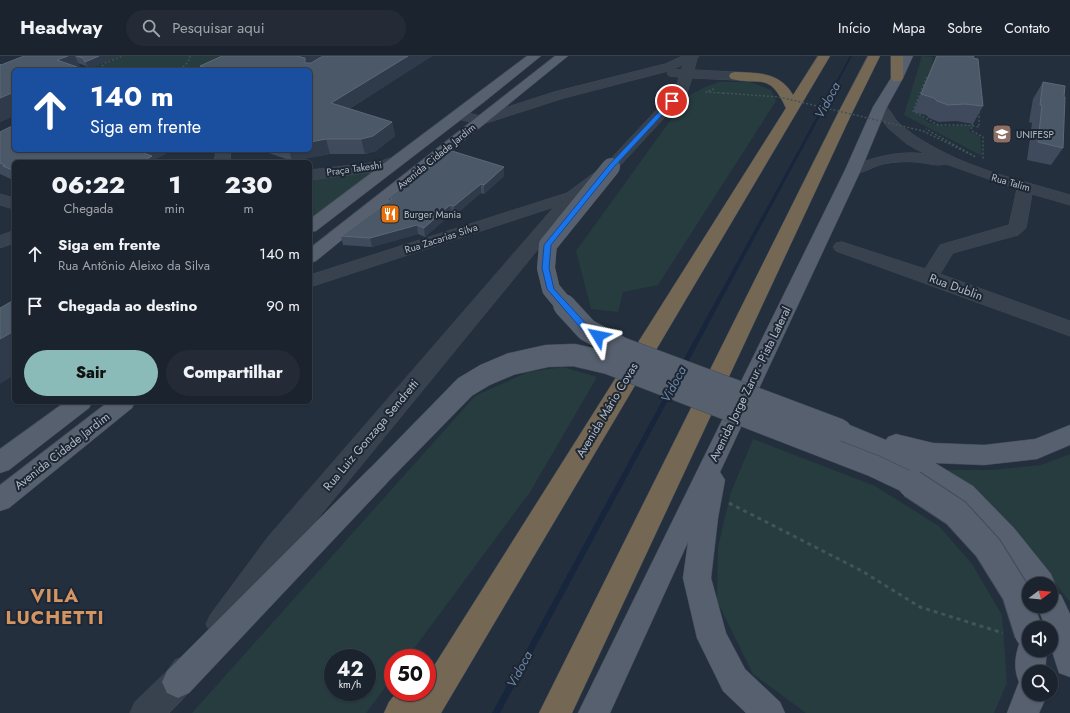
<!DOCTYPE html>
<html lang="pt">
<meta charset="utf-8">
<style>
body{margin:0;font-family:Jost,sans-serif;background:#242b36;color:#f1f3f6;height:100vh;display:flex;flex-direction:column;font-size:15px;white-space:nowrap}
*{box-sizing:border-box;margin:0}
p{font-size:13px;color:#a0a4aa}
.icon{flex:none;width:22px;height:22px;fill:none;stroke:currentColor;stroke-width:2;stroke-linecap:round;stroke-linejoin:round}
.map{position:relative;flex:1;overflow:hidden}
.panel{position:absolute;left:12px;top:104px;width:300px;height:244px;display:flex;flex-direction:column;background:#1b232e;border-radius:6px;box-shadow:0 1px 3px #0004,0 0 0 1px #39404a}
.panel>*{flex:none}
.hud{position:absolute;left:12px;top:12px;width:300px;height:84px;border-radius:6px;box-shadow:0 1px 3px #0004,0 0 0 1px #39404a;background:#1a4fa0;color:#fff;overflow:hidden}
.needle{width:26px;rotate:74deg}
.fabs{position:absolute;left:1022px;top:521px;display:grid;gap:8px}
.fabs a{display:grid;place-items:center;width:36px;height:36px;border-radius:50%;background:#1b232e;box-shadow:0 1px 3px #0004,0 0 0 1px #39404a;font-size:20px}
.speed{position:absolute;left:324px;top:593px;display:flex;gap:8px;font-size:20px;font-weight:700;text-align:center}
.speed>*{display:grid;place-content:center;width:52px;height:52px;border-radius:50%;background:#1b232e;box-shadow:0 1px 3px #0004,0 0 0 1px #39404a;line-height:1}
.speed small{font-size:10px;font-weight:400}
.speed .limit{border:6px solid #d22;background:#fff;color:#111}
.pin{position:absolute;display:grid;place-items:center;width:34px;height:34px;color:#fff;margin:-17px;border:2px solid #fff;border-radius:50%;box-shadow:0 1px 4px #0007}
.me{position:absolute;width:44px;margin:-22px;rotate:305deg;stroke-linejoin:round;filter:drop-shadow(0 0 3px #0008)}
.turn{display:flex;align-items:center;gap:14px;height:84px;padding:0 12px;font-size:18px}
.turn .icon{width:52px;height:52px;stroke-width:2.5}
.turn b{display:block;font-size:28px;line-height:34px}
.eta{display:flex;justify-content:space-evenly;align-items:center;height:68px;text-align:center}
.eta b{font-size:24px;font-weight:800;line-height:28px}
.button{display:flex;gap:8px;margin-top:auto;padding:8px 12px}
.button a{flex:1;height:46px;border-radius:24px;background:#8bbbb9;color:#111;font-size:16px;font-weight:800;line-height:46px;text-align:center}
.button a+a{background:#242b36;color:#f1f3f6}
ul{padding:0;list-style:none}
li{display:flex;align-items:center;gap:12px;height:52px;padding:0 12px}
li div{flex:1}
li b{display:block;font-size:15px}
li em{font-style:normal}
header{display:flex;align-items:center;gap:24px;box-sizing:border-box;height:56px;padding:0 20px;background:#1b232e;border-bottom:1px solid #39404a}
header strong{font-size:19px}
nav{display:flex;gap:22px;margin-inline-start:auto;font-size:14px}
.search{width:280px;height:36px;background:#242b36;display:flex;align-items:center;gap:10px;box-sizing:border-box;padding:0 14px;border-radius:22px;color:#a0a4aa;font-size:15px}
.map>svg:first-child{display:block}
.green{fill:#263c3f;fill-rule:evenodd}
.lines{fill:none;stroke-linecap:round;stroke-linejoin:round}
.stream{fill:#17263c;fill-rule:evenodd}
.minor-casing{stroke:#414a57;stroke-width:1}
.major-casing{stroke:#414a57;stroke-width:1}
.highway-casing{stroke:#434c59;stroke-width:1}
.path-far1{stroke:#3f5557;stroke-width:1.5;stroke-dasharray:2 2;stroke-linecap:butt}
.path{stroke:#3f5557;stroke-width:3;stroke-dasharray:4 4;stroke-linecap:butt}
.minor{fill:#38414e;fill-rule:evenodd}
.major{fill:#56606e;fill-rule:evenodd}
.highway{fill:#746855;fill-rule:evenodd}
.major-bridge-far2-casing{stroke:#414a57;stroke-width:18;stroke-linecap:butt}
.major-bridge-far1-casing{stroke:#414a57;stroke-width:23;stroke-linecap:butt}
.major-bridge-casing{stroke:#414a57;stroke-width:30;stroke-linecap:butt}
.path-bridge{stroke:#3f5557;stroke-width:1.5;stroke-dasharray:2 2;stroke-linecap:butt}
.major-bridge-far2{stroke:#56606e;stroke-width:18}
.major-bridge-far1{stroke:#56606e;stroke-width:22}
.major-bridge{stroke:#56606e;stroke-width:28}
.wall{fill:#3f4b5c}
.shaded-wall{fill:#2f3b4b}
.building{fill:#4b5868;stroke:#5c6777}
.route{fill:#1a73e8;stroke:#114b97}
.labels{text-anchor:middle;stroke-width:4;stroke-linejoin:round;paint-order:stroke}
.far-poi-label{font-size:10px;fill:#b4bcc9;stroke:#1d2633;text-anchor:start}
.far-street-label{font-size:10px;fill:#b4bcc9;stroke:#1d2633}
.street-label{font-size:12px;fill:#b4bcc9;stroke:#1d2633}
.water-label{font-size:13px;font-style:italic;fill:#6d86a8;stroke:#1d2633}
.near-district-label{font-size:19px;font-weight:bold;letter-spacing:1px;fill:#d59563;stroke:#1d2633}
</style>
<header>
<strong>Headway</strong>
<div class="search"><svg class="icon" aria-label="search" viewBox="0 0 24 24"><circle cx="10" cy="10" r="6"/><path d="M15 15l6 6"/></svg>Pesquisar aqui</div>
<nav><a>Início</a><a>Mapa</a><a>Sobre</a><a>Contato</a></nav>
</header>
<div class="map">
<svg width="1070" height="657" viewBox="0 0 1070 657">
<rect width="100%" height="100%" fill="#242f3e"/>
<path class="green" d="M 123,0 L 241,0 L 212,14 L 88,14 Z
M 922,0 L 933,1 L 932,8 L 963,15 L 938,22 L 927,20 L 913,55 C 920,57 922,62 928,66 C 942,73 955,69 969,69 L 970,76 L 980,80 L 982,100 L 904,59 Z
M 719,26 L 750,26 L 771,34 L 776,45 L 658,229 L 623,236 L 618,256 L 591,253 L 576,195 L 688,40 L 705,31 Z
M 397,105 L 310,171 L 310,119 Z
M 563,311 L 597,321 L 530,436 L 407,602 L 393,602 L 393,621 L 366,657 L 192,657 L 475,340 L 528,316 ZM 333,602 L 367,602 L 367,636 L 333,636 Z
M 753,383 L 875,430 L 939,470 L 972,508 L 1002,559 L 1007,627 L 994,657 L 806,657 L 753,618 L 717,545 L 718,491 L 731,436 Z
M 1070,398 L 1070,546 L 1007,466 L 944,414 L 992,414 L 1041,409 Z"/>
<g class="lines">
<path class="stream" d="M 850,0 L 852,0 L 686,310 L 683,312 L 681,311 L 680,310 Z
M 670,333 L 672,334 L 673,335 L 500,657 L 492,657 L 668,334 Z"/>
<defs>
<path id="minor" d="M 683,0 L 699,0 L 697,3 L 694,14 L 735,16 L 739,17 L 741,20 L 739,23 L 735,24 L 692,22 L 687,37 L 616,114 L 579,143 L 288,499 L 231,578 L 221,583 L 211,578 L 206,568 L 211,558 L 268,481 L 554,151 L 310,231 L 310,219 L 567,137 L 606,108 L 676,33 L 679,21 L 669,20 L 667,17 L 668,15 L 564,42 L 480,69 L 455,62 L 453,59 L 455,56 L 460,55 L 480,60 L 554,36 L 665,8 ZM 683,9 L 681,14 L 674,13 Z
M 880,47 C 889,49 892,60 898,66 C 910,78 926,87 941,95 C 981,116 1027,126 1070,139 L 1070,149 L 1032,138 L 1026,172 L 1018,179 L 953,197 L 940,218 L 1070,265 L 1070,280 L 836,195 L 833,191 L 836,187 L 842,186 L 925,213 L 940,189 L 1009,169 L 1017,133 L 946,108 C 936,111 925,106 915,106 C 905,105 893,106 883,108 C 871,111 860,120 848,117 L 845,114 L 848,111 C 873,102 898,94 925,98 L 907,88 L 888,72 L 873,51 L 875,48 Z
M 217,94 L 231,94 L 230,106 L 214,106 Z
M 397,100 L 402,102 L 405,105 L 402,108 L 379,115 L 310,124 L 310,114 L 378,106 Z
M 0,138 L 14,142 L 14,153 L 0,149 Z
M 14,175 L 14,187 L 0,192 L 0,180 Z
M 186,600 L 197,604 L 201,615 C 194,633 182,644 169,657 L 130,657 L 135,646 L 167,615 L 175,604 Z"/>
<path id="major" d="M 527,0 L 541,0 L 484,46 L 316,175 L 310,176 L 310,163 Z
M 555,0 L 568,0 L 316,205 L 310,207 L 310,192 Z
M 901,0 L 913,0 L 903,22 L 887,51 L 861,114 L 720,416 L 725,424 L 718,462 L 711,522 L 726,577 L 745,613 L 780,646 L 785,657 L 746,657 L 723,635 L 697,582 L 683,522 L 688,486 L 610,657 L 578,657 L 845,114 L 873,51 L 891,22 Z
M 65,346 L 92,346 L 89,352 L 9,414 L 0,417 L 0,393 Z
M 108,346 L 135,346 L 132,352 L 9,452 L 0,455 L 0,429 Z
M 840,365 L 886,384 L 888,381 L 896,378 L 933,387 L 984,389 L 1035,383 L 1070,369 L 1070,389 L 1037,403 L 984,409 L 935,407 L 973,430 L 1014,472 L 1051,518 L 1055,528 L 1052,535 L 1061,539 L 1070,558 L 1070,621 L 1059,617 L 1051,592 L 1051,572 L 1046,572 L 1037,550 L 1051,550 L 1051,528 L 1029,528 L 1029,535 L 996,490 L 955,446 L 905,414 L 832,381 L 828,374 L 832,367 Z
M 378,409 L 387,413 L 390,420 L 387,427 L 189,637 L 178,642 L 167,637 L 162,626 L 167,615 L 369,413 Z
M 1029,580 L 1029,594 L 1047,594 L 1045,616 L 1029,616 L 1029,638 L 1045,638 L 1045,644 L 1039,657 L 1007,657 L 1019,626 C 1013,612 1015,598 1021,583 Z"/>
<path id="highway" d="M 818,0 L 830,0 L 441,657 L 384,657 L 389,646 L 397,636 L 427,636 L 427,621 L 786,52 C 769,15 761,30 731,23 L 729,20 L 731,17 L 735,16 C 759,17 780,16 793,39 Z
M 868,0 L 880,0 L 851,59 L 572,657 L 539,657 L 837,59 Z
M 891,0 L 903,0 L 903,22 L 901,25 L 893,25 L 891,22 Z"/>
</defs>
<use href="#minor" class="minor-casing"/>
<use href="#major" class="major-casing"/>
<use href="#highway" class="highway-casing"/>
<path class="path-far1" d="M 107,14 L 101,11 L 105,7 L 123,0
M 180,14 L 188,6 L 190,0
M 930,19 L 927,20 L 913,55 L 938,69 L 965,69 L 979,71 L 979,54
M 714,33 L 706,36 L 723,37
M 973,68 L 971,70 L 972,75 L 983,81 L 983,103"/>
<path class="path" d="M 729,447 L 862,515 L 920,551 L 1003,577"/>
<use href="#minor" class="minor"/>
<use href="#major" class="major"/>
<use href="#highway" class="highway"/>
<defs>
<path id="major-bridge-far2" d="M 565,250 L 551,233 L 546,212 L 548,189 L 611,111"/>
<path id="major-bridge-far1" d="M 564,249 L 587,274 L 621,292 L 840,374
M 378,420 L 465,331 L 485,319 L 511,308 L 547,300 L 574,299 L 608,307 L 874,410 L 914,429"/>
<path id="major-bridge" d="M 912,428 L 956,457 L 988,492 L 1016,537 L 1029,578"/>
</defs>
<use href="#major-bridge-far2" class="major-bridge-far2-casing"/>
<use href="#major-bridge-far1" class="major-bridge-far1-casing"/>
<use href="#major-bridge" class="major-bridge-casing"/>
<path class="path-bridge" d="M 723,37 L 779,41 L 923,75 L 976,101 L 926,73"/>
<use href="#major-bridge-far2" class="major-bridge-far2"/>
<use href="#major-bridge-far1" class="major-bridge-far1"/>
<use href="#major-bridge" class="major-bridge"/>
</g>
<path class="wall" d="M 24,0 L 120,0 L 89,13 L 86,10 L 78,7 L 82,14 L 14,14 L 14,60 L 0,66 L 1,9 Z
M 222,0 L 432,0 L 349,53 L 392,66 L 395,80 L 376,95 L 365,98 L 330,98 L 292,105 L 260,94 L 310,94 L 310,14 L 201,14 L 200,10 Z
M 936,0 L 974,0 L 973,2 L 983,50 L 973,68 L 956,65 L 939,66 L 929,62 L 926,59 L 913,56 Z
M 1043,26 L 1064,41 L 1063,92 L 1051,109 L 1027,104 L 1032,67 L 1029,66 L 1033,43 Z
M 0,76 L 14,94 L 172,94 L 154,104 L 14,106 L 14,126 L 13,124 L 0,118 Z
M 504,120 L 484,138 L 481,137 L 455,159 L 451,158 L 425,181 L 418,178 L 372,191 L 343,189 L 341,180 L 389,145 L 389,141 Z"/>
<path class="shaded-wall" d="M 68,0 L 75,0 L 82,14 L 63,14 L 57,4 Z
M 99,0 L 120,0 L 89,13 L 85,6 Z
M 300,0 L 327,0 L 306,11 L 300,1 Z
M 408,0 L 432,0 L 334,62 L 331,47 Z
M 14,36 L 14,60 L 0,66 L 0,42 Z
M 392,66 L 395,80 L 376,95 L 365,98 L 361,83 Z
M 326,83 L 330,98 L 292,105 L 289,94 L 310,94 L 310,86 Z
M 135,94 L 172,94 L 154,104 L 155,106 L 141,106 Z
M 504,111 L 504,120 L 484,138 L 484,129 Z
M 481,128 L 481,137 L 455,159 L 454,150 Z
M 450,149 L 451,158 L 425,181 L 424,172 Z
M 417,169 L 418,178 L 372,191 L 370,182 Z
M 14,275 L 14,319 L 0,328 L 0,283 Z"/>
<path class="building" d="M 24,0 L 68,0 L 57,4 L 77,11 L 69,14 L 14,14 L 14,36 L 0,42 L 0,8 L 1,9 Z
M 76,0 L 99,0 L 85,6 L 83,2 Z
M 222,0 L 300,0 L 300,1 L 305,2 L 305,7 L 311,7 L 323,0 L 408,0 L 331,47 L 392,66 L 373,80 L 361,83 L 326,83 L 310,86 L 310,14 L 213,14 L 200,10 Z
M 937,0 L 974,0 L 973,2 L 978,3 L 983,50 L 965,48 L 948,49 L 937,45 L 934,42 L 921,38 Z
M 1043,26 L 1065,30 L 1064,41 L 1065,41 L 1063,92 L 1038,86 L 1042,49 L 1040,49 Z
M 14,69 L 14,94 L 135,94 L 152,100 L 142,106 L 14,106 L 14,115 L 3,110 L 5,109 L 0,107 L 0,76 Z
M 452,95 L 504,111 L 484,129 L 481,128 L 454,150 L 450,149 L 424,172 L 417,169 L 370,182 L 341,180 L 392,143 L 389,141 Z
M 14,244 L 14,275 L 0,283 L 0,252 Z"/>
<path class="route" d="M 670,44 L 675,45 L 613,112 L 551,189 L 549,212 L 554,233 L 590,272 L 603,280 L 601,282 L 595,282 L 584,276 L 547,233 L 542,212 L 544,189 L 609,109 Z"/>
<defs>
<symbol id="university-square" viewBox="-11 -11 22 22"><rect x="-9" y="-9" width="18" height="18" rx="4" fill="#8d6e63" stroke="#1d2633"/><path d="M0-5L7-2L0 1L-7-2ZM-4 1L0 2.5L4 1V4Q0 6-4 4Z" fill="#fff"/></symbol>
<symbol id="restaurant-square" viewBox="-11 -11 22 22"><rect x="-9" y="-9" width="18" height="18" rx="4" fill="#e8710a" stroke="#1d2633"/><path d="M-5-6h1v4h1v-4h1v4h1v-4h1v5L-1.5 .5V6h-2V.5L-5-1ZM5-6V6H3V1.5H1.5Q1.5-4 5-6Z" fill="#fff"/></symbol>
</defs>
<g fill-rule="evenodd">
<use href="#university-square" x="991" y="67" width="22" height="22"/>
<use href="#restaurant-square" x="379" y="147" width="22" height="22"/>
</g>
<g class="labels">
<g class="far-poi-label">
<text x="1016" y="82">UNIFESP</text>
<text x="404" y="162">Burger Mania</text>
</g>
<g class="far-street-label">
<text transform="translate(436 100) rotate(-39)" y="4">Avenida Cidade Jardim</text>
<text transform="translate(354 112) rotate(-8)" y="4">Praça Takeshi</text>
<text transform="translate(1011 126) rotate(16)" y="4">Rua Talim</text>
<text transform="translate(441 182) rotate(-18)" y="4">Rua Zacarias Silva</text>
</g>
<g class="street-label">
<text transform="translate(956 231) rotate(20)" y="4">Rua Dublin</text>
<text transform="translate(750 328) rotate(-64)" y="4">Avenida Jorge Zarur - Pista Lateral</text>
<text transform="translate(607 354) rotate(-59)" y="4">Avenida Mário Covas</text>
<text transform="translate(371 379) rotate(-50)" y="4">Rua Luiz Gonzaga Sendretti</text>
<text transform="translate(62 395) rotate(-38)" y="4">Avenida Cidade Jardim</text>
</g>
<g class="water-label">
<text transform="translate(827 44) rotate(-62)" y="5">Vidoca</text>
<text transform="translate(673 328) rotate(-62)" y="5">Vidoca</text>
<text transform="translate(519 613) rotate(-62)" y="5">Vidoca</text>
</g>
<g class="near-district-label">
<text x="55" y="546">VILA<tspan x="55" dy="22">LUCHETTI</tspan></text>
</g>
</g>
</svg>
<div class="fabs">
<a><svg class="needle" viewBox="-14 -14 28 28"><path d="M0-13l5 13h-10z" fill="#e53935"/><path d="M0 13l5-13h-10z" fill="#a0a4aa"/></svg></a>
<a><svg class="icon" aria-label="sound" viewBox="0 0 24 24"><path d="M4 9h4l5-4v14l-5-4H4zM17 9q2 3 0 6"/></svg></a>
<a><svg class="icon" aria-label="search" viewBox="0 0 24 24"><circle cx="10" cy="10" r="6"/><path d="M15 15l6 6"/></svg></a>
</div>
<div class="speed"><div>42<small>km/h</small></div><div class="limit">50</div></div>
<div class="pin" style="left:672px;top:45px;background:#d93025"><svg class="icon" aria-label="arrive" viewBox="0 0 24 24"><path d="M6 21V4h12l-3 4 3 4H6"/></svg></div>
<svg class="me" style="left:598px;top:280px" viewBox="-20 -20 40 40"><path d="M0-17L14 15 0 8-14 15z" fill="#1a73e8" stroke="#fff" stroke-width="4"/></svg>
<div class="hud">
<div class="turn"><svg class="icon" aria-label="ahead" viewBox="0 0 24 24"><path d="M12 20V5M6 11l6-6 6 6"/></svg><div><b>140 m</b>Siga em frente</div></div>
</div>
<section class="panel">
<div class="eta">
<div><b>06:22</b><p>Chegada</p></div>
<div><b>1</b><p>min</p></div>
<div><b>230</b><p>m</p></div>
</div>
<ul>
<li><svg class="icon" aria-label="ahead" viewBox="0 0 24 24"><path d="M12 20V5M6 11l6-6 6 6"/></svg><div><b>Siga em frente</b><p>Rua Antônio Aleixo da Silva</p></div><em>140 m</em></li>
<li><svg class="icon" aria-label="arrive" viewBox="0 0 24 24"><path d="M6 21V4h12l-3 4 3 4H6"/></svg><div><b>Chegada ao destino</b></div><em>90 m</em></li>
</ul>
<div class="button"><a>Sair</a><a>Compartilhar</a></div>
</section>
</div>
